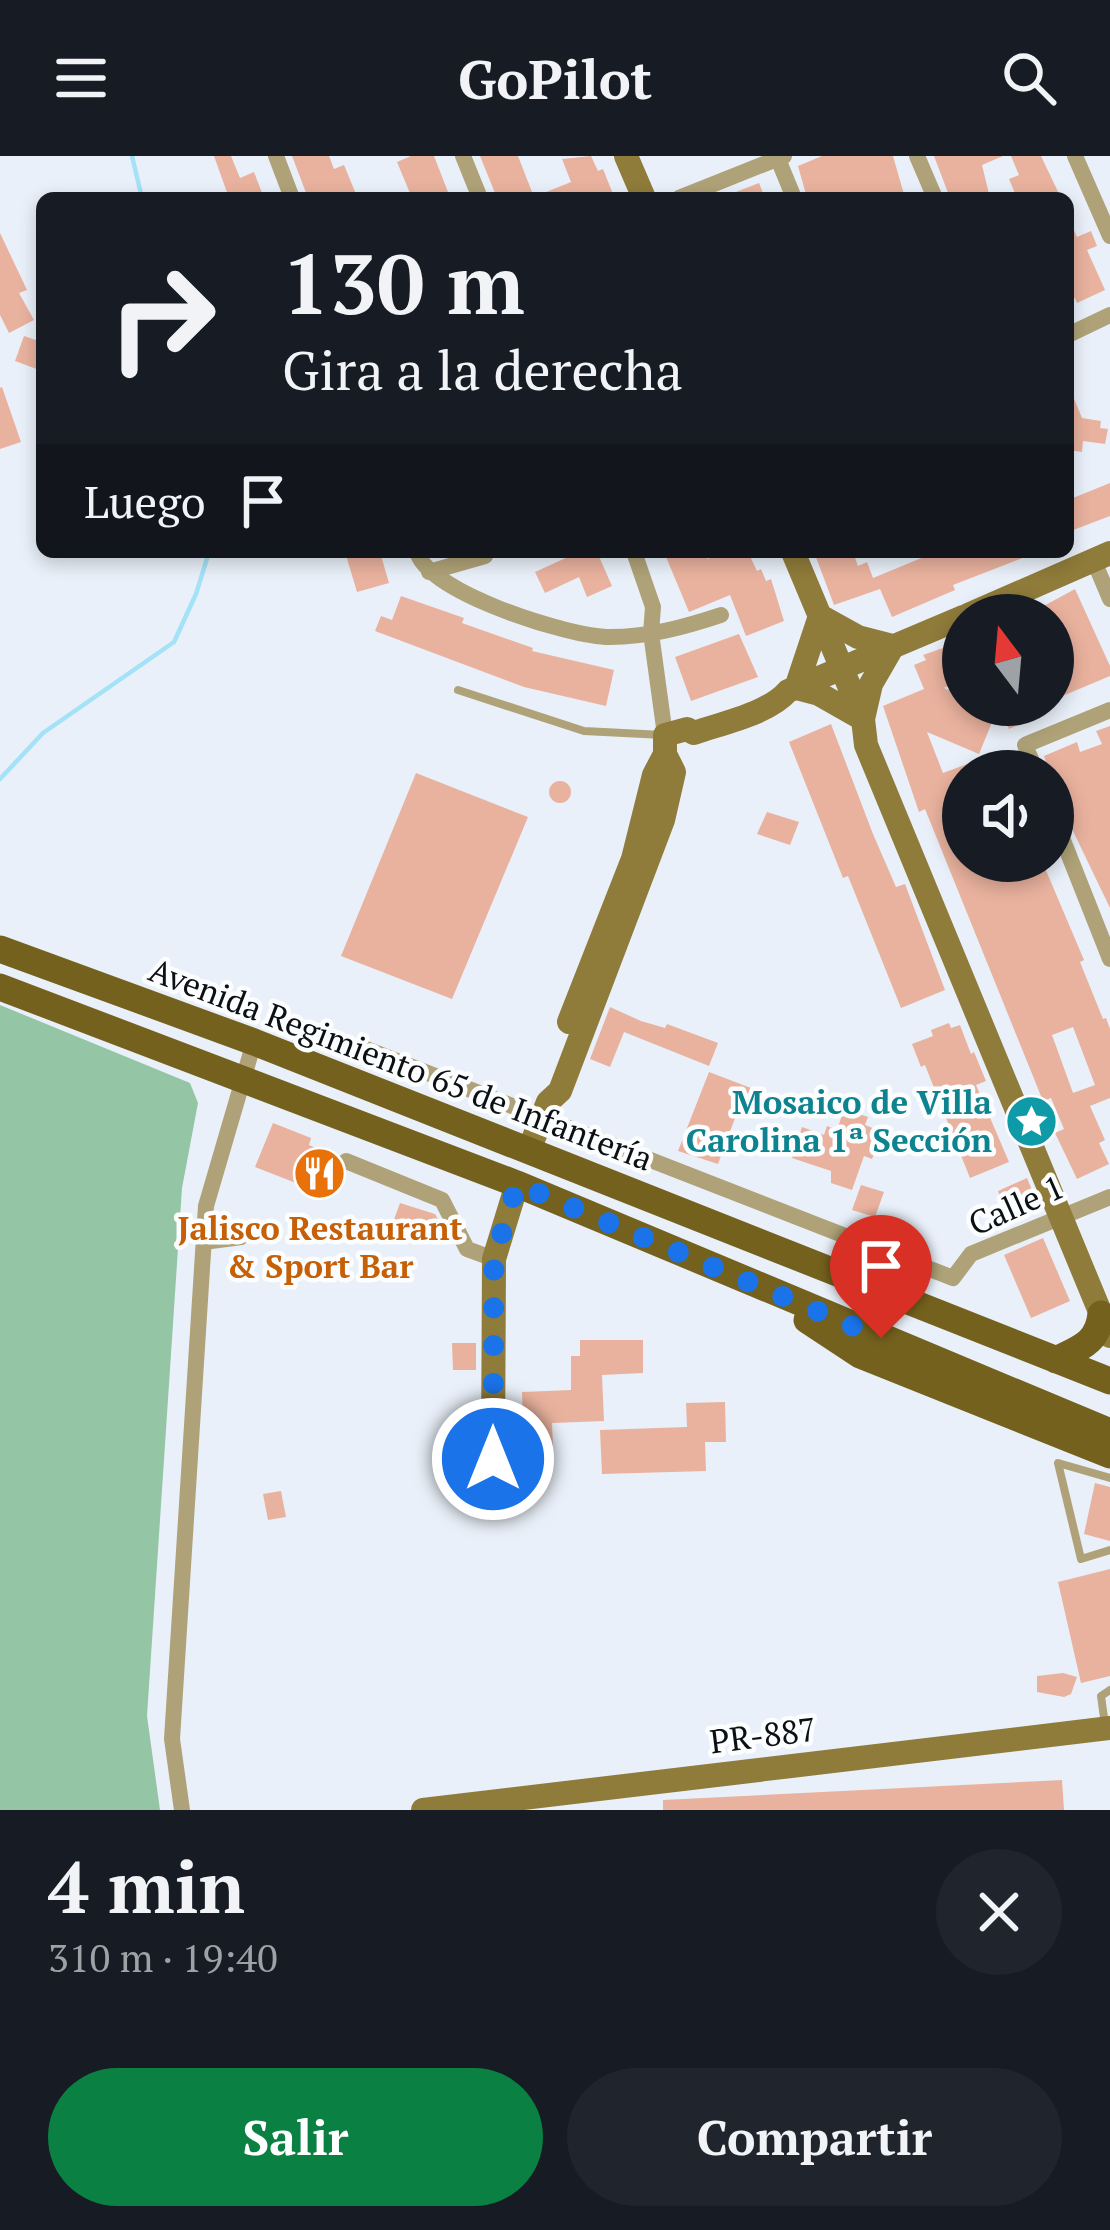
<!DOCTYPE html>
<html lang="es">
<meta charset="utf-8">
<style>
body{margin:0;font-family:"PT Serif",serif;background:#20242c;color:#f1f3f6;height:100vh;display:flex;flex-direction:column;font-size:45px;white-space:nowrap}
*{box-sizing:border-box;margin:0}
p{font-size:39px;color:#9ea1a6}
.icon{flex:none;width:66px;height:66px;fill:none;stroke:currentColor;stroke-width:2;stroke-linecap:round;stroke-linejoin:round}
.map{position:relative;height:1654px;overflow:hidden}
.panel{display:flex;flex-direction:column;background:#171b24;flex:1}
.panel>*{flex:none}
.top-card{position:absolute;left:36px;top:36px;width:1038px;height:366px;border-radius:18px;box-shadow:0 6px 18px #0003;background:#171b24;color:#f1f3f6;overflow:hidden}
.needle{width:78px;rotate:344deg}
.tools{position:absolute;left:942px;top:438px;display:grid;gap:24px}
.tools a{display:grid;place-items:center;width:132px;height:132px;border-radius:50%;background:#171b24;box-shadow:0 6px 18px #0003;font-size:60px}
.pin{position:absolute;display:grid;place-items:center;width:102px;height:102px;color:#fff;margin:-123px -51px;border-radius:50% 50% 50% 0;rotate:-45deg;box-shadow:0 0 12px #0007}
.pin .icon{rotate:45deg}
.me{position:absolute;width:132px;margin:-66px;rotate:0deg;stroke-linejoin:round;filter:drop-shadow(0 0 9px #0008)}
.turn{display:flex;align-items:center;gap:42px;height:252px;padding:0 48px;font-size:54px}
.turn .icon{width:156px;height:156px;stroke-width:2.5}
.turn b{display:block;font-size:84px;line-height:102px}
.then{display:flex;align-items:center;height:114px;padding:0 48px;background:#0003;gap:24px;font-size:45px}
.round{display:grid;place-items:center;flex:none;width:126px;height:126px;border-radius:63px;background:#20242c}
.summary{display:flex;align-items:center;justify-content:space-between;height:204px;padding:0 48px}
h1{font-size:72px;font-weight:600;line-height:90px}
.action{display:flex;gap:24px;margin-top:auto;padding:24px 48px}
.action a{flex:1;height:138px;border-radius:72px;background:#0b8043;color:#fff;font-size:48px;font-weight:600;line-height:138px;text-align:center}
.action a+a{background:#20242c;color:#f1f3f6}
header{display:flex;justify-content:space-between;align-items:center;height:156px;padding:0 48px;background:#171b24;font-size:54px;font-weight:600}
.map>svg:first-child{display:block}
.forest{fill:#94c5a5}
.lines{fill:none;stroke-linecap:round;stroke-linejoin:round}
.stream{stroke:#a4e2f8;stroke-width:4.5}
.building{fill:#e9b29e;fill-rule:evenodd}
.lane{stroke:#afa278;stroke-width:8}
.street{stroke:#afa278;stroke-width:16}
.secondary{stroke:#8f7b3a;stroke-width:24}
.primary{stroke:#74611d;stroke-width:27}
.route{stroke:#1a73e8;stroke-width:21;stroke-dasharray:0 37.8}
.labels{text-anchor:middle;stroke-width:9;stroke-linejoin:round;paint-order:stroke}
.street-label{font-size:33px;fill:#0d1013;stroke:#fbfdfe}
.culture-label{font-size:33px;font-weight:bold;fill:#0d838f;stroke:#fbfdfe;text-anchor:end}
.food-label{font-size:33px;font-weight:bold;fill:#c56008;stroke:#fbfdfe}
</style>
<header><svg class="icon" aria-label="menu" viewBox="0 0 24 24"><path d="M4 6h16M4 12h16M4 18h16"/></svg>GoPilot<svg class="icon" aria-label="search" viewBox="0 0 24 24"><circle cx="10" cy="10" r="6"/><path d="M15 15l6 6"/></svg></header>
<div class="map">
<svg width="1110" height="1654" viewBox="0 0 1110 1654">
<rect width="100%" height="100%" fill="#e9f0f9"/>
<path class="forest" d="M 0,849 L 190,927 L 198,947 L 182,1032 L 147,1560 L 160,1654 L 0,1654 Z"/>
<g class="lines">
<path class="stream" d="M 132,0 L 142,42
M 0,623 L 43,577 L 174,486 L 196,438 L 209,396"/>
</g>
<path class="building" d="M 214,0 L 231,0 L 240,22 L 254,16 L 264,42 L 229,42 Z
M 292,0 L 329,0 L 334,13 L 344,9 L 356,38 L 346,42 L 308,42 Z
M 411,0 L 434,0 L 448,36 L 433,42 L 412,42 L 397,6 Z
M 480,0 L 518,0 L 534,41 L 571,26 L 562,3 L 591,0 L 598,15 L 603,13 L 613,38 L 602,42 L 497,42 Z
M 822,0 L 893,0 L 905,42 L 807,42 L 798,10 Z
M 934,0 L 1003,0 L 982,9 L 990,42 L 950,42 Z
M 1011,0 L 1041,0 L 1061,42 L 1017,42 L 1009,23 L 1019,19 Z
M 759,27 L 765,42 L 723,42 L 723,41 Z
M 1068,61 L 1077,81 L 1091,75 L 1097,90 L 1087,94 L 1105,134 L 1077,147 L 1068,128 Z
M 0,77 L 27,134 L 19,137 L 34,164 L 9,177 L 0,159 Z
M 24,180 L 42,186 L 42,215 L 15,205 Z
M 1068,228 L 1082,262 L 1101,265 L 1100,272 L 1108,273 L 1105,288 L 1083,285 L 1082,296 L 1068,294 Z
M 2,231 L 21,286 L 0,293 L 0,232 Z
M 1110,327 L 1110,360 L 1068,376 L 1068,344 Z
M 345,396 L 380,396 L 389,427 L 357,436 Z
M 568,396 L 597,396 L 612,430 L 587,441 L 579,421 L 545,437 L 535,416 L 570,400 Z
M 664,396 L 704,396 L 707,403 L 724,396 L 748,396 L 757,415 L 761,413 L 766,425 L 771,423 L 784,465 L 746,480 L 730,439 L 689,456 Z
M 814,396 L 853,396 L 858,410 L 867,406 L 873,422 L 936,396 L 1038,396 L 953,429 L 955,434 L 892,461 L 880,433 L 834,449 Z
M 1075,433 L 1110,510 L 1110,520 L 1053,544 L 1053,459 L 1029,458 Z
M 401,440 L 464,462 L 462,467 L 533,492 L 532,495 L 614,514 L 606,550 L 524,531 L 375,475 L 381,460 L 392,464 Z
M 739,478 L 758,521 L 691,545 L 675,501 Z
M 963,485 L 963,523 L 944,532 L 963,540 L 963,549 L 999,549 L 979,598 L 927,576 L 943,617 L 989,600 L 994,600 L 1000,615 L 963,615 L 963,705 L 1042,705 L 1084,804 L 1080,806 L 1103,863 L 1106,862 L 1110,873 L 1110,942 L 1090,950 L 1105,984 L 1099,987 L 1109,1008 L 1077,1023 L 1055,977 L 1064,973 L 1051,942 L 1043,945 L 925,653 L 919,656 L 883,550 L 924,533 L 914,509 L 926,504 L 923,499 ZM 1073,871 L 1095,929 L 1073,937 L 1052,879 Z
M 999,549 L 1051,549 L 1051,550 L 1030,558 L 1032,563 L 1009,573 Z
M 831,568 L 873,678 L 896,731 L 905,728 L 945,834 L 901,852 L 848,720 L 843,722 L 789,586 Z
M 1110,570 L 1110,752 L 1073,675 L 1054,615 L 1049,615 L 1044,600 L 1077,586 L 1080,596 L 1102,588 L 1096,575 Z
M 416,617 L 528,661 L 452,843 L 341,800 Z
M549 636a11 11 0 1 1 22 0a11 11 0 1 1-22 0Z
M 767,656 L 799,666 L 790,689 L 757,678 Z
M 610,851 L 641,865 L 665,872 L 667,868 L 718,887 L 709,910 L 624,876 L 610,911 L 590,903 Z
M 949,867 L 951,872 L 960,869 L 971,898 L 974,896 L 986,925 L 976,929 L 1009,1006 L 970,1022 L 925,909 L 921,911 L 912,888 L 933,880 L 931,874 Z
M 709,916 L 782,944 L 776,959 L 741,946 L 718,1008 L 678,995 Z
M 844,953 L 868,961 L 865,969 L 883,976 L 872,1003 L 864,1000 L 852,1034 L 831,1027 L 831,1015 L 792,1002 L 802,971 L 824,979 L 827,970 L 837,974 Z
M 273,967 L 311,982 L 309,989 L 334,1000 L 336,1013 L 324,1043 L 300,1032 L 301,1029 L 255,1011 Z
M 1027,1022 L 1039,1051 L 1009,1063 L 998,1035 Z
M 861,1029 L 884,1036 L 875,1061 L 852,1054 Z
M 400,1047 L 435,1058 L 438,1063 L 432,1081 L 392,1069 Z
M 1043,1082 L 1070,1145 L 1031,1162 L 1004,1099 Z
M 580,1184 L 643,1184 L 643,1217 L 602,1219 L 604,1265 L 552,1267 L 553,1291 L 517,1293 L 517,1266 L 523,1269 L 522,1236 L 571,1234 L 571,1200 L 580,1200 Z
M 452,1187 L 476,1187 L 476,1214 L 453,1214 Z
M 725,1246 L 726,1286 L 705,1286 L 706,1315 L 602,1318 L 600,1274 L 687,1271 L 686,1247 Z
M 1095,1327 L 1110,1331 L 1110,1385 L 1084,1378 Z
M 281,1335 L 286,1361 L 268,1364 L 263,1338 Z
M 1110,1413 L 1110,1520 L 1081,1527 L 1058,1426 Z
M 1063,1517 L 1077,1521 L 1071,1538 L 1064,1541 L 1037,1536 L 1037,1520 Z
M 1062,1624 L 1064,1654 L 663,1654 L 663,1644 Z"/>
<g class="lines">
<path class="lane" d="M 458,534 L 584,575 L 663,579
M 204,1090 L 242,1085
M 1110,1322 L 1058,1307 L 1081,1403 L 1110,1394
M 1105,1569 L 1101,1540 L 1110,1534"/>
<path class="street" d="M 276,0 L 292,42
M 463,0 L 480,42
M 917,0 L 935,42
M 1075,0 L 1110,80
M 778,3 L 794,42
M 679,42 L 784,0
M 1068,179 L 1110,159
M 417,396 C 429,437 569,481 610,481 C 648,481 685,471 721,459
M 634,396 L 653,451 L 651,477 L 665,579
M 1094,405 L 1110,443
M 429,416 L 485,400
M 1036,615 L 1025,589 L 1110,554
M 1053,659 L 1110,803
M 361,891 L 953,1122 L 971,1098 L 1110,1041
M 346,1005 L 442,1044 L 467,1093 L 494,1103
M 182,1654 L 172,1583 L 206,1050 L 254,886"/>
<path class="secondary" d="M 626,0 L 644,42
M 793,396 L 863,563 L 866,589 L 1110,1180
M 968,459 L 1110,397
M 820,460 L 858,481 L 893,490 L 871,528 L 863,563 L 819,538 L 796,532 Z
M 569,866 L 633,703 L 654,619 L 665,598
M 529,994 L 548,946 L 560,935 L 663,664 L 674,616 L 665,598 L 665,579 L 687,573 L 694,577 C 722,567 768,558 788,535 L 963,461
M 493,1303 L 494,1103 L 517,1028
M 423,1654 L 1110,1572"/>
<path class="primary" d="M 0,793 L 254,886 L 1110,1225
M 0,831 L 517,1028 L 1110,1276
M 807,1164 L 860,1199 L 1110,1299
M 1056,1204 C 1080,1192 1098,1187 1101,1158"/>
</g>
<g class="lines">
<path class="route" d="M 493,1303 L 494,1103 L 517,1028 L 881,1182"/>
</g>
<defs>
<symbol id="sight-disc" viewBox="-11 -11 22 22"><circle r="9.5" fill="#0f9aa8" stroke="#fbfdfe"/><path d="M0-6L1.8-2.2L6-1.7L2.9 1.2L3.7 5.4L0 3.3L-3.7 5.4L-2.9 1.2L-6-1.7L-1.8-2.2Z" fill="#fff"/></symbol>
<symbol id="restaurant-disc" viewBox="-11 -11 22 22"><circle r="9.5" fill="#e8710a" stroke="#fbfdfe"/><path d="M-5-6h1v4h1v-4h1v4h1v-4h1v5L-1.5 .5V6h-2V.5L-5-1ZM5-6V6H3V1.5H1.5Q1.5-4 5-6Z" fill="#fff"/></symbol>
</defs>
<g fill-rule="evenodd">
<use href="#sight-disc" x="1002" y="936" width="59" height="59"/>
<use href="#restaurant-disc" x="290" y="988" width="59" height="59"/>
</g>
<g class="labels">
<g class="street-label">
<text transform="translate(401 908) rotate(21)" y="12">Avenida Regimiento 65 de Infantería</text>
<text transform="translate(1016 1049) rotate(-24)" y="12">Calle 1</text>
<text transform="translate(763 1579) rotate(-7)" y="12">PR-887</text>
</g>
<g class="culture-label">
<text x="992" y="958">Mosaico de Villa<tspan x="992" dy="38">Carolina 1ª Sección</tspan></text>
</g>
<g class="food-label">
<text x="320" y="1084">Jalisco Restaurant<tspan x="320" dy="38">&amp; Sport Bar</tspan></text>
</g>
</g>
</svg>
<div class="tools">
<a><svg class="needle" viewBox="-14 -14 28 28"><path d="M0-13l5 13h-10z" fill="#e53935"/><path d="M0 13l5-13h-10z" fill="#9ea1a6"/></svg></a>
<a><svg class="icon" aria-label="sound" viewBox="0 0 24 24"><path d="M4 9h4l5-4v14l-5-4H4zM17 9q2 3 0 6"/></svg></a>
</div>
<div class="pin" style="left:881px;top:1182px;background:#d93025"><svg class="icon" aria-label="arrive" viewBox="0 0 24 24"><path d="M6 21V4h12l-3 4 3 4H6"/></svg></div>
<svg class="me" style="left:493px;top:1303px" viewBox="-20 -20 40 40"><circle r="17" fill="#1a73e8" stroke="#fff" stroke-width="3"/><path d="M0-11L8 9 0 5-8 9z" fill="#fff"/></svg>
<div class="top-card">
<div class="turn"><svg class="icon" aria-label="right" viewBox="0 0 24 24"><path d="M7 20v-9h11M14 6l5 5-5 5"/></svg><div><b>130 m</b>Gira a la derecha</div></div>
<div class="then">Luego<svg class="icon" aria-label="arrive" viewBox="0 0 24 24"><path d="M6 21V4h12l-3 4 3 4H6"/></svg></div>
</div>
</div>
<section class="panel">
<div class="summary"><div><h1>4 min</h1><p>310 m · 19:40</p></div><a class="round"><svg class="icon" aria-label="close" viewBox="0 0 24 24"><path d="M6 6l12 12M18 6L6 18"/></svg></a></div>
<div class="action"><a>Salir</a><a>Compartir</a></div>
</section>
